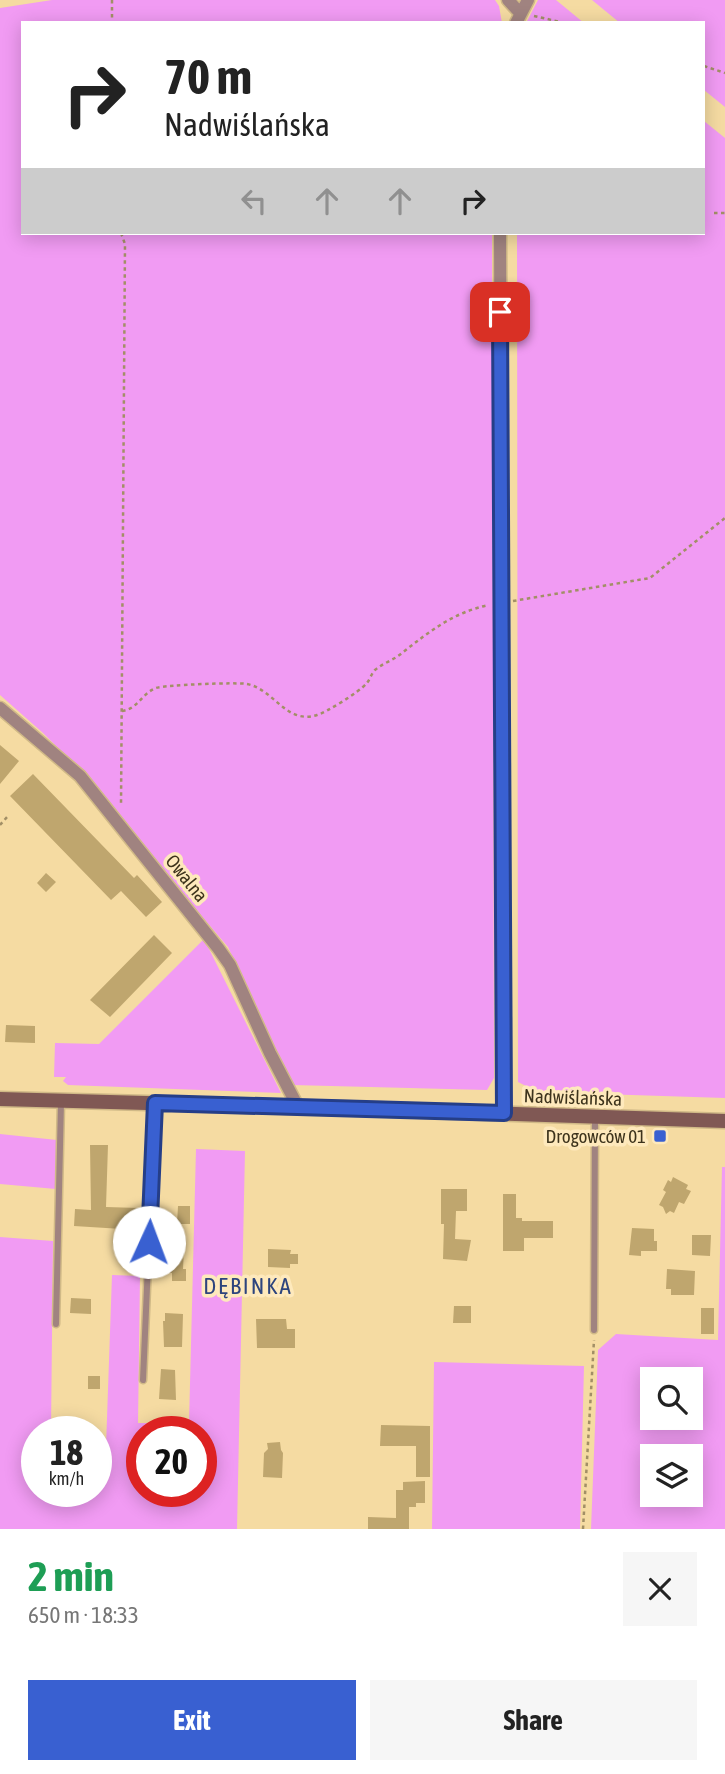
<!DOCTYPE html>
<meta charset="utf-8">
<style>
body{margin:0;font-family:"Asap Condensed",sans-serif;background:#f6f6f6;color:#222;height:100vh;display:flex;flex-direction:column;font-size:26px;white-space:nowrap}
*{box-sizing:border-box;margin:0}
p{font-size:23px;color:#767676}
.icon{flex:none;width:38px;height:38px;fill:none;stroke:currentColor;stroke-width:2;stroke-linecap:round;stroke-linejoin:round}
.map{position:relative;height:1529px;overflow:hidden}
.sheet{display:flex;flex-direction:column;background:#fff;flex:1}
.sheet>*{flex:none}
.guide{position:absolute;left:21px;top:21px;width:684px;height:214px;border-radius:0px;box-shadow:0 4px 18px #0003;background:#fff;color:#222;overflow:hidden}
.controls{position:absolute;left:640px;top:1367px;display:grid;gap:14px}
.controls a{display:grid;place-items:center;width:63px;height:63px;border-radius:0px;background:#fff;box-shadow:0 4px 18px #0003;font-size:35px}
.speed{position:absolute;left:21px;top:1416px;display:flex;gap:14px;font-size:35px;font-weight:700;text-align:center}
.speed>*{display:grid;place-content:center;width:91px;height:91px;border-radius:50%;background:#fff;box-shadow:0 4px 18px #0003;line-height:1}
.speed small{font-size:18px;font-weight:400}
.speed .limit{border:10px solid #d22;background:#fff;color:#111}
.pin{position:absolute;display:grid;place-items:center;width:60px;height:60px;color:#fff;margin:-30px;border-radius:14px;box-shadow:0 4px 10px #0006}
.me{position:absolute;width:77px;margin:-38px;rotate:2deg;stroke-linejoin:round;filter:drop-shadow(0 0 5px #0008)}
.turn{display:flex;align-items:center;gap:24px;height:147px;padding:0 28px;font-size:32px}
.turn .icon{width:91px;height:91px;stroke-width:2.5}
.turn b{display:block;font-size:49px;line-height:60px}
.lanes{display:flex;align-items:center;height:66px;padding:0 28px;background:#0003;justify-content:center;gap:35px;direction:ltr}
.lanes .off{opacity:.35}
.round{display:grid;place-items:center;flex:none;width:74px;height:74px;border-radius:0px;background:#f6f6f6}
.headline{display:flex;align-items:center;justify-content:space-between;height:119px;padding:0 28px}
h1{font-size:42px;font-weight:700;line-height:52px;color:#1e9e55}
.action{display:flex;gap:14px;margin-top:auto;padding:14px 28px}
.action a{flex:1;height:80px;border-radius:0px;background:#3960d1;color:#fff;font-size:28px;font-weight:700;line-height:80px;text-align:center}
.action a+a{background:#f6f6f6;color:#222}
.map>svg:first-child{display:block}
.green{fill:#f19bf3;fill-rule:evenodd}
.building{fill:#bfa66e}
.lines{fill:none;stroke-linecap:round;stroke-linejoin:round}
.service-casing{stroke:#d0b987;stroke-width:9}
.minor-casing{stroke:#d0b987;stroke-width:15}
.secondary-casing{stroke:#d0b987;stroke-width:17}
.path{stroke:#a28f66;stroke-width:2.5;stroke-dasharray:3.5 3.5;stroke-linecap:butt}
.service{stroke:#a08380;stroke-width:6}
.minor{stroke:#a08380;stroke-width:12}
.secondary{stroke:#805854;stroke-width:14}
.route-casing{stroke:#253e88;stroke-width:18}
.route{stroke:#3960d1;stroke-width:12}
.poi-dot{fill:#3960d1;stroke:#fee9bc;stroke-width:2.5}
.labels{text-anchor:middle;stroke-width:7;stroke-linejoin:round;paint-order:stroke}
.street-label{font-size:19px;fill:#3d331c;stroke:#fee9bc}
.poi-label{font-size:19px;fill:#3d331c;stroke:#fee9bc;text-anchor:end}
.quarter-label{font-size:23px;letter-spacing:2px;fill:#2d447d;stroke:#fee9bc}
</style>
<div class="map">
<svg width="725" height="1529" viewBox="0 0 725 1529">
<rect width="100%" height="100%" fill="#f5dba2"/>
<path class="green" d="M 52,0 L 495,0 L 499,6 L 502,23 L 23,23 L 23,233 L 492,233 L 494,1078 L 487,1090 L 292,1085 L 228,947 L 140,844 L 127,823 L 94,784 L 43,733 L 0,695 L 0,8 Z
M 538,0 L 556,0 L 584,23 L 526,23 Z
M 592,0 L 725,0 L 725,107 L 704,90 L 704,23 L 620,23 Z
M 704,121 L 725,138 L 725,1098 L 538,1092 L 518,1082 L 517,233 L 704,233 Z
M 204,939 L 281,1093 L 68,1085 L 63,1081 L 66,1077 L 54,1077 L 55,1043 L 99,1044 Z
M 0,1134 L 57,1140 L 56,1189 L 0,1184 Z
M 196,1149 L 245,1151 L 237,1529 L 0,1529 L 0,1237 L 53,1241 L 51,1431 L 37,1432 L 37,1491 L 96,1491 L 96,1469 L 105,1475 L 112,1275 L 140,1276 L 138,1423 L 189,1423 ZM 142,1432 L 201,1432 L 201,1491 L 142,1491 Z
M 722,1167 L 725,1167 L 725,1529 L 591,1529 L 598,1350 L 616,1334 L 718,1340 ZM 653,1379 L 691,1379 L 691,1418 L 653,1418 ZM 653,1456 L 691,1456 L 691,1494 L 653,1494 Z
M 434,1362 L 584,1366 L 580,1529 L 432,1529 Z"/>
<path class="building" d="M 0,745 L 19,761 L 0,784 Z
M 33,774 L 134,878 L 137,875 L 162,902 L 146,917 L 121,891 L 111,900 L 10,796 Z
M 46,873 L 56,882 L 46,892 L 37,883 Z
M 154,935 L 172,953 L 110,1017 L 90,1000 Z
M 6,1025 L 35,1026 L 35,1043 L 5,1042 Z
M 90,1145 L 108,1145 L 106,1207 L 139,1208 L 138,1230 L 74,1226 L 75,1209 L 91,1210 Z
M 673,1177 L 688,1185 L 686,1189 L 691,1191 L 684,1204 L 679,1202 L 674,1213 L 670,1211 L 666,1214 L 663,1207 L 659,1205 L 666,1192 L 663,1190 L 668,1180 L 671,1182 Z
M 441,1189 L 467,1189 L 467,1211 L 456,1211 L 455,1239 L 471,1240 L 467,1261 L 443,1259 L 444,1224 L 441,1224 Z
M 503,1194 L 516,1194 L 516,1218 L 522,1218 L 522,1221 L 553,1221 L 553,1238 L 524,1238 L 524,1251 L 503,1251 Z
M 178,1206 L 190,1206 L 190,1224 L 177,1224 Z
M 632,1228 L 654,1229 L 654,1241 L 657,1241 L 657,1251 L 641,1251 L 641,1256 L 629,1255 Z
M 692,1235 L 711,1235 L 710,1256 L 692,1255 Z
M 154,1248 L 184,1249 L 183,1269 L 186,1269 L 186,1281 L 172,1281 L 172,1273 L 153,1272 Z
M 268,1249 L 291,1250 L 290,1254 L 298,1254 L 298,1264 L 290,1264 L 290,1268 L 268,1267 Z
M 667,1269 L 695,1271 L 694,1295 L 671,1295 L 671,1289 L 666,1289 Z
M 71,1298 L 91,1299 L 91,1314 L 70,1313 Z
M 454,1306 L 471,1306 L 471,1323 L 453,1323 Z
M 701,1308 L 714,1308 L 714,1334 L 701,1334 Z
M 165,1313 L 183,1314 L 182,1347 L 164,1347 L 163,1321 L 165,1321 Z
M 256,1319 L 286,1319 L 287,1329 L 295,1329 L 295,1348 L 257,1348 Z
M 161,1369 L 175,1370 L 176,1400 L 159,1399 Z
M 88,1376 L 100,1376 L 100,1389 L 88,1389 Z
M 381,1425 L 430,1426 L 430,1477 L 416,1477 L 416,1446 L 380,1446 Z
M 280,1442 L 281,1450 L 283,1453 L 282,1478 L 263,1477 L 264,1453 L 268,1449 L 267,1443 Z
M 425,1481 L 425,1503 L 416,1503 L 416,1507 L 409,1507 L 409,1529 L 368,1529 L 368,1517 L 396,1518 L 396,1490 L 403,1490 L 403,1482 Z"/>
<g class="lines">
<defs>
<path id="service" d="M 56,1324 L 61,1102
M 594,1330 L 595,1118
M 143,1380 L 155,1103"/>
<path id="minor" d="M 508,0 L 520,13
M 516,23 L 528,0
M 500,233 L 504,1113
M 0,708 L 80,776 L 218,948 L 230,965 L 270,1053 L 298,1107"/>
<path id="secondary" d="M 0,1099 L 371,1109 L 725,1121"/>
</defs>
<use href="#service" class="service-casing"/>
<use href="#minor" class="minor-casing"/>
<use href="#secondary" class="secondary-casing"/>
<path class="path" d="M 112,0 L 112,23
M 534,16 L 565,23
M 704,66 L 725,73
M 714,213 L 725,213
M 121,233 L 125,244 L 121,806
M 513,601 L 650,578 L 725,518
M 122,711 C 138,709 142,693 156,688 C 164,685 238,682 247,684 C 274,689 286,725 317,715 C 327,712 359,692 366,684 C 370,680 371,674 375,670 C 383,663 394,660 402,653 C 430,631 454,612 489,605
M 0,825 L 8,816
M 583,1529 L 594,1340"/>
<use href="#service" class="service"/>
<use href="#minor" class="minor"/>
<use href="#secondary" class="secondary"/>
</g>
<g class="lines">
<defs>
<path id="route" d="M 149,1242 L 155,1103 L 504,1113 L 500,312"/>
</defs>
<use href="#route" class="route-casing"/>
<use href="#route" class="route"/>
</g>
<rect class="poi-dot" x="653" y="1129" width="14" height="14" rx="3.5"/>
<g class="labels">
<g class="street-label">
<text transform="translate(187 878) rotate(51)" y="7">Owalna</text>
<text transform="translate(573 1097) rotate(2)" y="7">Nadwiślańska</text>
</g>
<g class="poi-label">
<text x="646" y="1143">Drogowców 01</text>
</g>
<g class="quarter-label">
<text x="248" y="1294">DĘBINKA</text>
</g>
</g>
</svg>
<div class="controls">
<a><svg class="icon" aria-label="search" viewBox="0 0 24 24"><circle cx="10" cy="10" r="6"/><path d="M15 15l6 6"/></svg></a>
<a><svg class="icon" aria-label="layers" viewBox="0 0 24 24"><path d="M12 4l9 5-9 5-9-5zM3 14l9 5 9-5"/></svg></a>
</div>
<div class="speed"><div>18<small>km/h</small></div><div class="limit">20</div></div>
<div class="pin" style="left:500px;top:312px;background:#d93025"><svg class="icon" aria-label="arrive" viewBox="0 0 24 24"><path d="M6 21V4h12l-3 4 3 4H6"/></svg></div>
<svg class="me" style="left:149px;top:1242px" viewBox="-20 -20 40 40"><circle r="19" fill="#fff"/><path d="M0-13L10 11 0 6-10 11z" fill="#3960d1"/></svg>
<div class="guide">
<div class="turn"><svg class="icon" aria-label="right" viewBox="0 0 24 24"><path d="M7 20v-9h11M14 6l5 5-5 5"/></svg><div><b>70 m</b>Nadwiślańska</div></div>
<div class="lanes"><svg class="icon off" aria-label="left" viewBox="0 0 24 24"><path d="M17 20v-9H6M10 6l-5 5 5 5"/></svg><svg class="icon off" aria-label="ahead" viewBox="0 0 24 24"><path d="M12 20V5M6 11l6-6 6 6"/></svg><svg class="icon off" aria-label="ahead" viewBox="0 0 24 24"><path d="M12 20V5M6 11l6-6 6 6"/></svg><svg class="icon" aria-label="right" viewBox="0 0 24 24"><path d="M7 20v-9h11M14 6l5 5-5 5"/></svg></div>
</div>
</div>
<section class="sheet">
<div class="headline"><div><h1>2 min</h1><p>650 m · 18:33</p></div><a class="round"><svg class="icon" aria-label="close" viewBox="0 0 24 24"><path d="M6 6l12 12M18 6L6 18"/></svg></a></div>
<div class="action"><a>Exit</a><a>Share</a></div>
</section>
